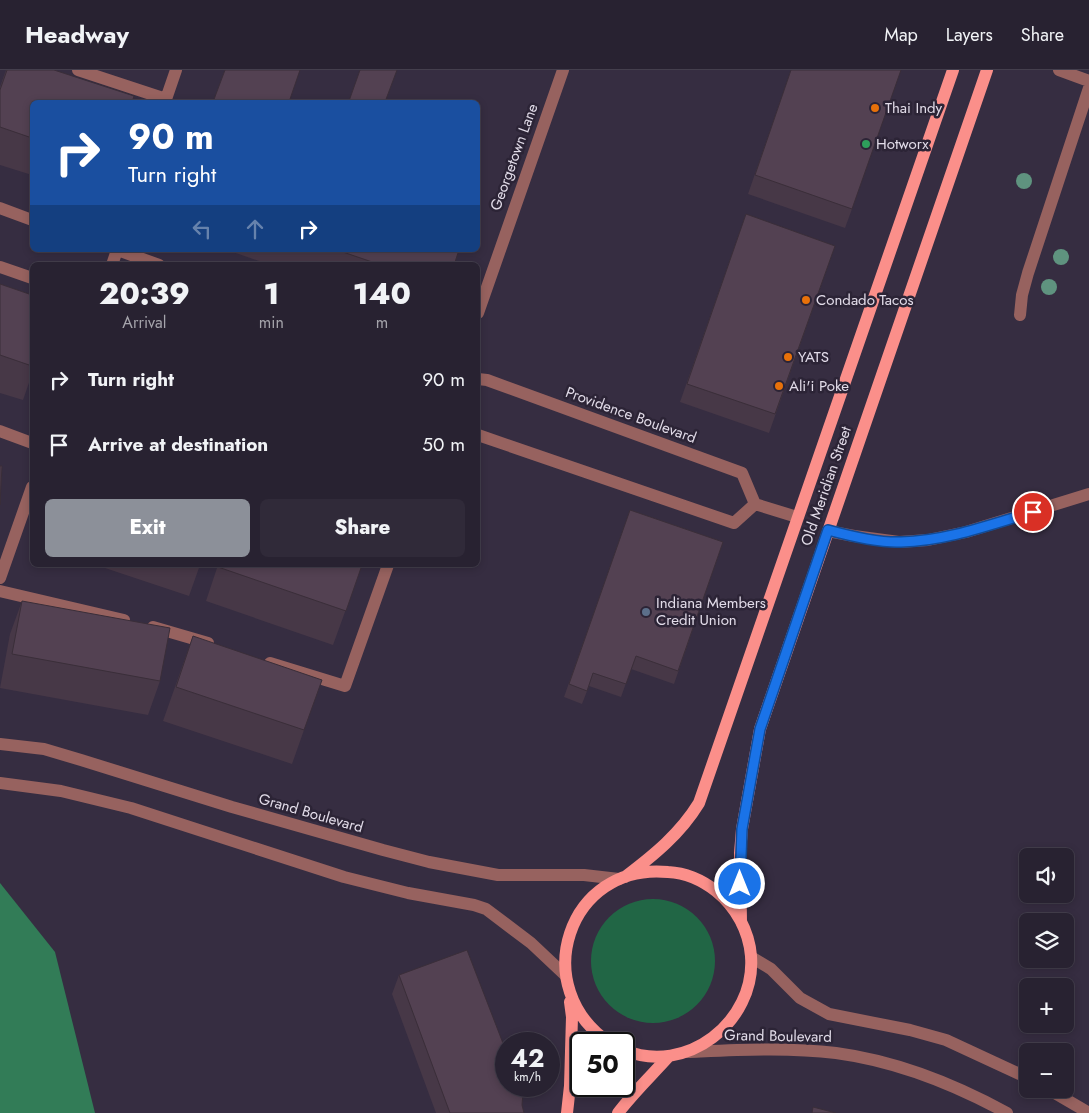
<!DOCTYPE html>
<meta charset="utf-8">
<style>
body{margin:0;font-family:Jost,sans-serif;background:#302a39;color:#f1f3f6;height:100vh;display:flex;flex-direction:column;font-size:19px;white-space:nowrap}
*{box-sizing:border-box;margin:0}
p{font-size:16px;color:#a5a4ab}
.icon{flex:none;width:28px;height:28px;fill:none;stroke:currentColor;stroke-width:2;stroke-linecap:round;stroke-linejoin:round}
.map{position:relative;flex:1;overflow:hidden}
.panel{position:absolute;left:30px;top:192px;width:450px;height:305px;display:flex;flex-direction:column;background:#282231;border-radius:8px;box-shadow:0 2px 8px #0003,0 0 0 1px #443f4d}
.panel>*{flex:none}
.top-card{position:absolute;left:30px;top:30px;width:450px;height:152px;border-radius:8px;box-shadow:0 2px 8px #0003,0 0 0 1px #443f4d;background:#1a4fa0;color:#fff;overflow:hidden}
.tools{position:absolute;left:1019px;top:778px;display:grid;gap:10px}
.tools a{display:grid;place-items:center;width:55px;height:55px;border-radius:8px;background:#282231;box-shadow:0 2px 8px #0003,0 0 0 1px #443f4d;font-size:25px}
.speed{position:absolute;left:495px;top:962px;display:flex;gap:10px;font-size:25px;font-weight:700;text-align:center}
.speed>*{display:grid;place-content:center;width:65px;height:65px;border-radius:50%;background:#282231;box-shadow:0 2px 8px #0003,0 0 0 1px #443f4d;line-height:1}
.speed small{font-size:12px;font-weight:400}
.speed .limit{border:2px solid #111;border-radius:8px;background:#fff;color:#111}
.pin{position:absolute;display:grid;place-items:center;width:42px;height:42px;color:#fff;margin:-21px;border:2px solid #fff;border-radius:50%;box-shadow:0 1px 5px #0007}
.me{position:absolute;width:55px;margin:-28px;rotate:0deg;stroke-linejoin:round;filter:drop-shadow(0 0 4px #0008)}
.turn{display:flex;align-items:center;gap:18px;height:105px;padding:0 15px;font-size:22px}
.turn .icon{width:65px;height:65px;stroke-width:2.5}
.turn b{display:block;font-size:35px;line-height:42px}
.lanes{display:flex;align-items:center;height:48px;padding:0 15px;background:#0003;justify-content:center;gap:25px;direction:ltr}
.lanes .off{opacity:.35}
.eta{display:flex;justify-content:space-evenly;align-items:center;height:85px;text-align:center}
.eta b{font-size:30px;font-weight:800;line-height:35px}
.action{display:flex;gap:10px;margin-top:auto;padding:10px 15px}
.action a{flex:1;height:58px;border-radius:8px;background:#8c9099;color:#fff;font-size:20px;font-weight:800;line-height:58px;text-align:center}
.action a+a{background:#302a39;color:#f1f3f6}
ul{padding:0;list-style:none}
li{display:flex;align-items:center;gap:15px;height:65px;padding:0 15px}
li div{flex:1}
li b{display:block;font-size:19px}
li em{font-style:normal}
header{display:flex;align-items:center;gap:30px;box-sizing:border-box;height:70px;padding:0 25px;background:#282231;border-bottom:1px solid #443f4d}
header strong{font-size:24px}
nav{display:flex;gap:28px;margin-inline-start:auto;font-size:18px}
.map>svg:first-child{display:block}
.green{fill:#216645}
.forest{fill:#327c57}
.lines{fill:none;stroke-linecap:round;stroke-linejoin:round}
.minor{stroke:#97625f;stroke-width:12}
.major{stroke:#fb8f8a;stroke-width:12}
.tree{fill:#5f937f}
.wall{fill:#473847}
.building{fill:#534152;stroke:#3a2e39}
.route-casing{stroke:#114b97;stroke-width:12}
.route{stroke:#1a73e8;stroke-width:9}
.food-dot{fill:#e8710a;stroke:#2c2436;stroke-width:2}
.leisure-dot{fill:#2e9e5b;stroke:#2c2436;stroke-width:2}
.service-dot{fill:#5c6f8a;stroke:#2c2436;stroke-width:2}
.labels{text-anchor:middle;stroke-width:5;stroke-linejoin:round;paint-order:stroke}
.poi-label{font-size:15px;fill:#e2dce9;stroke:#2c2436;text-anchor:start}
.street-label{font-size:15px;fill:#e2dce9;stroke:#2c2436}
</style>
<header>
<strong>Headway</strong>
<nav><a>Map</a><a>Layers</a><a>Share</a></nav>
</header>
<div class="map">
<svg width="1089" height="1043" viewBox="0 0 1089 1043">
<rect width="100%" height="100%" fill="#362d41"/>
<path class="green" d="M591 891a62 62 0 1 1 124 0a62 62 0 1 1-124 0Z"/>
<path class="forest" d="M 0,813 L 55,882 L 95,1043 L 0,1043 Z"/>
<g class="lines">
<path class="minor" d="M 78,0 L 166,29
M 1059,0 L 1089,11
M 165,32 L 176,0
M 0,138 L 32,150
M 118,180 L 159,195
M 112,195 L 117,180
M 0,197 L 32,208
M 478,243 L 563,0
M 1020,245 L 1022,225 L 1028,203 L 1089,18
M 478,309 L 487,310 L 742,403 L 755,434
M 0,361 L 32,373
M 478,365 L 734,453 L 755,434
M 755,434 L 797,447
M 828,461 L 854,466 L 899,472 L 928,470 L 966,462 L 1089,424
M 0,508 L 32,417
M 0,521 L 124,550
M 153,557 L 208,573
M 270,593 L 345,616 L 388,495
M 0,674 L 44,679 L 81,690 L 232,737 L 383,780 L 429,792 L 498,805 L 584,805 L 619,809
M 0,713 L 61,721 L 131,738 L 344,807 L 408,823 L 474,835 L 486,839 L 531,873 L 565,905
M 751,887 L 771,899 L 800,928 L 829,944 L 910,960 L 946,970 L 1028,1008
M 687,982 C 736,980 787,977 836,983 C 896,991 954,1014 1007,1043
M 1048,1019 L 1089,1043"/>
<path class="major" d="M 625,807 C 654,785 680,764 699,733 L 953,0
M 741,852 L 740,783 L 742,759 L 760,659 L 987,0
M 611,974 C 526,918 568,792 668,802 C 686,803 702,810 716,821 C 736,837 749,861 751,886 C 756,952 686,1006 624,980
M 567,1043 L 570,1016 L 572,947 L 570,932
M 618,1043 C 633,1023 652,1005 669,986"/>
</g>
<g class="tree">
<circle cx="1024" cy="111" r="8"/>
<circle cx="1061" cy="187" r="8"/>
<circle cx="1049" cy="217" r="8"/>
</g>
<path class="wall" d="M 6,0 L 54,0 L 32,32 L 32,105 L 0,95 L 0,17 Z
M 791,0 L 852,139 L 845,158 L 748,124 Z
M 746,144 L 835,176 L 769,363 L 680,332 Z
M 227,180 L 459,180 L 454,195 L 271,195 Z
M 0,214 L 32,225 L 32,304 L 23,330 L 0,323 Z
M 630,440 L 723,472 L 674,614 L 631,599 L 621,627 L 589,616 L 582,634 L 564,627 Z
M 96,495 L 200,495 L 189,526 Z
M 218,495 L 362,495 L 333,575 L 206,531 Z
M 22,531 L 160,611 L 148,645 L 0,618 L 10,564 Z
M 193,566 L 304,660 L 292,694 L 163,651 Z
M 399,905 L 522,1035 L 524,1043 L 436,1043 L 392,924 Z"/>
<path class="building" d="M 7,0 L 54,0 L 134,26 L 132,32 L 32,32 L 32,68 L 0,57 L 0,20 Z
M 225,0 L 300,0 L 289,32 L 213,32 Z
M 360,0 L 397,0 L 385,32 L 353,32 L 349,31 Z
M 791,0 L 901,0 L 852,139 L 755,105 Z
M 746,144 L 835,176 L 775,344 L 687,314 Z
M 337,180 L 459,180 L 454,195 L 381,195 Z
M 0,214 L 32,225 L 32,296 L 0,285 Z
M 0,396 L 2,396 L 0,435 Z
M 630,440 L 723,472 L 678,601 L 636,586 L 626,614 L 593,603 L 587,621 L 569,614 Z
M 219,495 L 362,495 L 346,541 L 218,497 Z
M 22,531 L 170,558 L 160,611 L 12,584 Z
M 193,566 L 322,610 L 304,660 L 176,617 Z
M 467,880 L 506,981 L 506,1016 L 520,1016 L 523,1023 L 522,1035 L 524,1043 L 450,1043 L 399,905 Z
M 813,1037 L 836,1043 L 812,1043 Z"/>
<g class="lines">
<defs>
<path id="route" d="M 740,814 L 742,759 L 760,659 L 828,460 C 850,466 879,473 901,472 C 946,471 989,455 1033,442"/>
</defs>
<use href="#route" class="route-casing"/>
<use href="#route" class="route"/>
</g>
<g class="food-dot">
<circle cx="875" cy="38" r="5"/>
<circle cx="806" cy="230" r="5"/>
<circle cx="788" cy="287" r="5"/>
<circle cx="779" cy="316" r="5"/>
</g>
<circle class="leisure-dot" cx="866" cy="74" r="5"/>
<circle class="service-dot" cx="646" cy="542" r="5"/>
<g class="labels">
<g class="poi-label">
<text x="885" y="43">Thai Indy</text>
<text x="876" y="79">Hotworx</text>
<text x="816" y="235">Condado Tacos</text>
<text x="798" y="292">YATS</text>
<text x="789" y="321">Ali'i Poke</text>
<text x="656" y="538">Indiana Members<tspan x="656" dy="17">Credit Union</tspan></text>
</g>
<g class="street-label">
<text transform="translate(514 87) rotate(-70)" y="5">Georgetown Lane</text>
<text transform="translate(631 345) rotate(20)" y="5">Providence Boulevard</text>
<text transform="translate(826 416) rotate(-71)" y="5">Old Meridian Street</text>
<text transform="translate(311 743) rotate(16)" y="5">Grand Boulevard</text>
<text transform="translate(778 966) rotate(1)" y="5">Grand Boulevard</text>
</g>
</g>
</svg>
<div class="tools">
<a><svg class="icon" aria-label="sound" viewBox="0 0 24 24"><path d="M4 9h4l5-4v14l-5-4H4zM17 9q2 3 0 6"/></svg></a>
<a><svg class="icon" aria-label="layers" viewBox="0 0 24 24"><path d="M12 4l9 5-9 5-9-5zM3 14l9 5 9-5"/></svg></a>
<a>+</a>
<a>−</a>
</div>
<div class="speed"><div>42<small>km/h</small></div><div class="limit">50</div></div>
<div class="pin" style="left:1033px;top:442px;background:#d93025"><svg class="icon" aria-label="arrive" viewBox="0 0 24 24"><path d="M6 21V4h12l-3 4 3 4H6"/></svg></div>
<svg class="me" style="left:740px;top:814px" viewBox="-20 -20 40 40"><circle r="17" fill="#1a73e8" stroke="#fff" stroke-width="3"/><path d="M0-11L8 9 0 5-8 9z" fill="#fff"/></svg>
<div class="top-card">
<div class="turn"><svg class="icon" aria-label="right" viewBox="0 0 24 24"><path d="M7 20v-9h11M14 6l5 5-5 5"/></svg><div><b>90 m</b>Turn right</div></div>
<div class="lanes"><svg class="icon off" aria-label="left" viewBox="0 0 24 24"><path d="M17 20v-9H6M10 6l-5 5 5 5"/></svg><svg class="icon off" aria-label="ahead" viewBox="0 0 24 24"><path d="M12 20V5M6 11l6-6 6 6"/></svg><svg class="icon" aria-label="right" viewBox="0 0 24 24"><path d="M7 20v-9h11M14 6l5 5-5 5"/></svg></div>
</div>
<section class="panel">
<div class="eta">
<div><b>20:39</b><p>Arrival</p></div>
<div><b>1</b><p>min</p></div>
<div><b>140</b><p>m</p></div>
</div>
<ul>
<li><svg class="icon" aria-label="right" viewBox="0 0 24 24"><path d="M7 20v-9h11M14 6l5 5-5 5"/></svg><div><b>Turn right</b></div><em>90 m</em></li>
<li><svg class="icon" aria-label="arrive" viewBox="0 0 24 24"><path d="M6 21V4h12l-3 4 3 4H6"/></svg><div><b>Arrive at destination</b></div><em>50 m</em></li>
</ul>
<div class="action"><a>Exit</a><a>Share</a></div>
</section>
</div>
